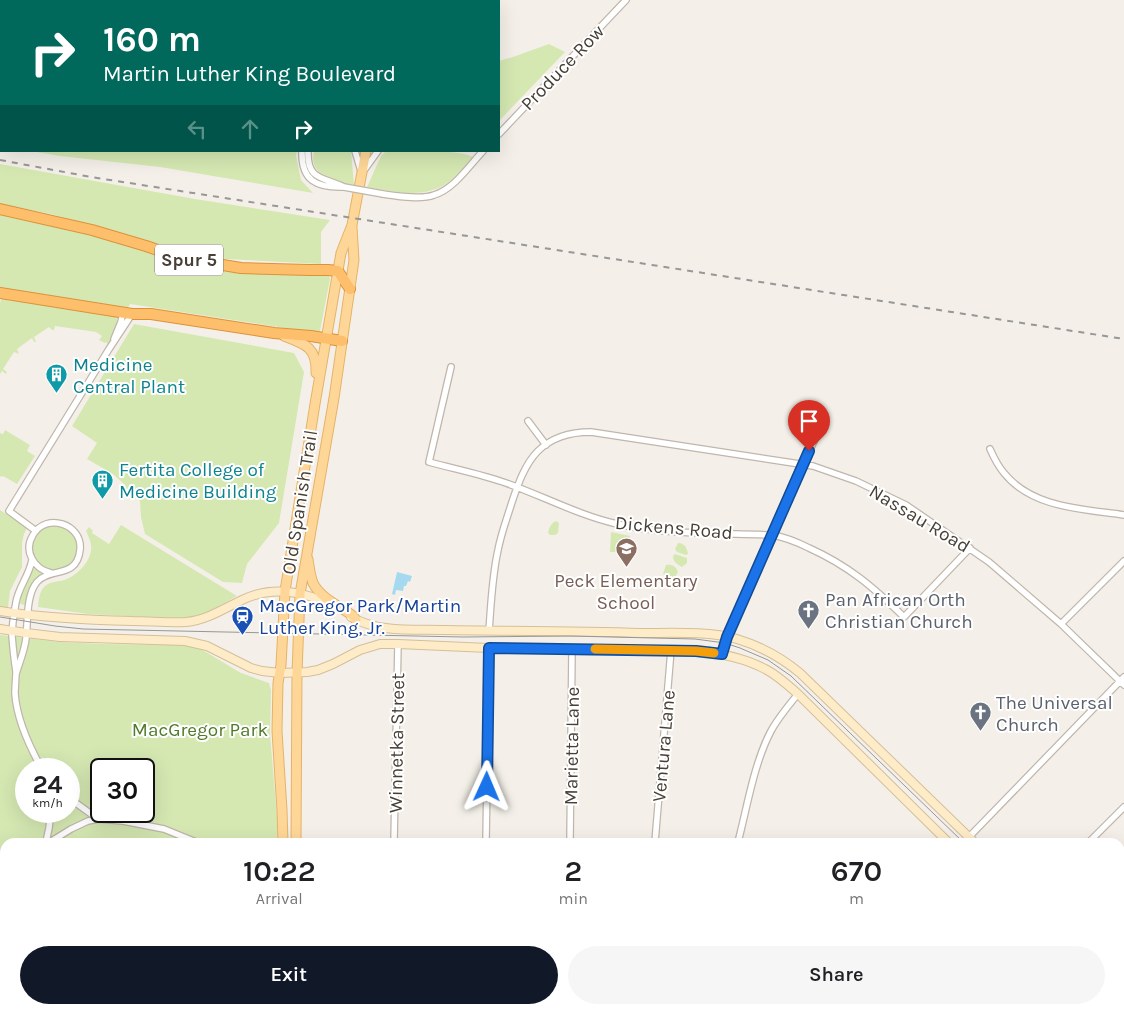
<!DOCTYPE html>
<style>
body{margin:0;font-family:Karla,sans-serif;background:#f6f6f6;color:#202124;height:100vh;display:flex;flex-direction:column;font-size:19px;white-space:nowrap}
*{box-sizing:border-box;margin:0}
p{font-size:16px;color:#757577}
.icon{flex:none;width:28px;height:28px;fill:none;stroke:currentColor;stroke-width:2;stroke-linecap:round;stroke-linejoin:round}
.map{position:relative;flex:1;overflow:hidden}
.panel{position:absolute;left:0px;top:838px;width:1125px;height:176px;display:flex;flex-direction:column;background:#fff;border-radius:15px 15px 0 0;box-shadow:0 5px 20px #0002}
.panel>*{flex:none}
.top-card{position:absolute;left:0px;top:0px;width:500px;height:152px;box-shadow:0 5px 20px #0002;background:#00695c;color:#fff;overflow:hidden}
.speed{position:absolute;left:15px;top:758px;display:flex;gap:10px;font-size:25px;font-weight:700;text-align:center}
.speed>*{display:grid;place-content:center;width:65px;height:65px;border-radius:50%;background:#fff;box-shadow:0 5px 20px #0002;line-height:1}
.speed small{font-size:12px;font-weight:400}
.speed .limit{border:2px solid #111;border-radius:8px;background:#fff;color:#111}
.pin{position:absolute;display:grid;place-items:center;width:42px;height:42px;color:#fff;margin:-51px -21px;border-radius:50% 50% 50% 0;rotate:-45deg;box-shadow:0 0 5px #0007}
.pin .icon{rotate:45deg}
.me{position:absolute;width:55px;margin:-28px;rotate:1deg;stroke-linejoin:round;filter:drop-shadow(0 0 4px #0008)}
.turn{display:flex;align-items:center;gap:18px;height:105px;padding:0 20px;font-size:22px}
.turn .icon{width:65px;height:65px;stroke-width:2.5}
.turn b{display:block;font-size:35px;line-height:42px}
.lanes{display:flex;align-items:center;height:48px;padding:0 20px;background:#0003;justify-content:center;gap:25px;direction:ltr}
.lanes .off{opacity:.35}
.eta{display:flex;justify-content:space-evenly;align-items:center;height:85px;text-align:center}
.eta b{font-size:30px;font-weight:600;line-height:35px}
.primary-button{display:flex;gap:10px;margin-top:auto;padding:10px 20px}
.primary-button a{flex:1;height:58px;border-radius:30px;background:#111827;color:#fff;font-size:20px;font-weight:600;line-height:58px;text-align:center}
.primary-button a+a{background:#f6f6f6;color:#202124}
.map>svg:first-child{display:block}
.green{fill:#d5e8b2;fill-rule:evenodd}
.water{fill:#a5d9f0}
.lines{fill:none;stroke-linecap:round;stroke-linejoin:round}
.street-casing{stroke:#c0b6ab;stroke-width:8}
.secondary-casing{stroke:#d4bf99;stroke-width:10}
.primary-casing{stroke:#e4b367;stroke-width:11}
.highway-casing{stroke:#dd9239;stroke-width:12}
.street{stroke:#fff;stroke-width:5.5}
.secondary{stroke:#feecc8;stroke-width:8}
.primary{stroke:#fed798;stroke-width:9}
.highway{stroke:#fdbf6b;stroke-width:10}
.tram{stroke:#979797;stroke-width:1}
.rail{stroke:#979797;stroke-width:2;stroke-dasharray:6 6;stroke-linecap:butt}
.street-bridge-casing{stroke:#c0b6ab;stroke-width:8;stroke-linecap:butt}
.street-bridge{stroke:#fff;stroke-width:5.5}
.route-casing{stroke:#114b97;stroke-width:12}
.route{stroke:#1a73e8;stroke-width:9}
.slow{stroke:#f59e0b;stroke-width:9}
.labels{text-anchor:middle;stroke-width:4;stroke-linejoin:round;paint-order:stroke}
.shield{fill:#fff;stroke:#7f7973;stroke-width:1}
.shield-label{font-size:18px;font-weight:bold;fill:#484037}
.street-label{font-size:19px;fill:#484037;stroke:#fff}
.culture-label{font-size:19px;fill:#0d838f;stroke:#fff;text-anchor:start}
.education-label{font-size:19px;fill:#785e54;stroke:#fff}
.worship-label{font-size:19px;fill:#5b616d;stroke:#fff;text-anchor:start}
.transit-label{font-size:19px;fill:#164399;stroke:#fff;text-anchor:start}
.park-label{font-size:19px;fill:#507a2a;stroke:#fff}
</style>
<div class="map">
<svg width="1124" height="1013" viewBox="0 0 1124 1013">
<rect width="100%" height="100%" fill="#f4f0e9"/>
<path class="green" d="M 0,0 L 261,0 L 260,1 L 1,1 L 1,147 L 0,146 Z
M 549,44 L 565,52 L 499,121 L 499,61 L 513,57 Z
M 31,151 L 297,151 L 296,156 L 301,180 L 313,193 L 160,167 L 60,156 Z
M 314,151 L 351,151 L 354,185 C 335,181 308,177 314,151 Z
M 386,151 C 404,151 459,149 473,157 C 466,165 459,173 451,180 C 428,200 395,192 367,187 L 381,156 Z
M 0,164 L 195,199 L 330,220 L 321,232 L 321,264 L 226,259 L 154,246 L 87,224 L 51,214 L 0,204 Z
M 0,214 L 93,235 L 166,258 L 285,274 L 329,276 L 330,279 L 320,331 L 318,333 L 130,304 L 128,308 L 0,289 Z
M 2,297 L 116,316 L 118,323 L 110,343 L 107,344 L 107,343 L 106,342 L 105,343 L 99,340 L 102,336 L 96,332 L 55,326 L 54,330 L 52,330 L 49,327 L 34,337 L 36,342 L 34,342 L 32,338 L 17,349 L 19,354 L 14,352 L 3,369 L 7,372 L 6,374 L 2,371 L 0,374 L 0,303 Z
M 134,324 L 294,353 L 304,372 L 279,523 L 247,564 L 242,583 L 223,582 L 145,534 L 141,517 L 140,501 L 123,491 L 124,484 L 113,474 L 87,459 L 97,443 L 72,426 Z
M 5,430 L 30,445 L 27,451 L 35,456 L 17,484 L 3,476 L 2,477 L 0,476 L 0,433 L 3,434 Z
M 0,510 L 27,528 L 24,534 L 22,543 L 22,567 L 10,591 L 8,608 L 0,607 Z
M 556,521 L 559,523 L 558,533 L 555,535 L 550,535 L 548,533 C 549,528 551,523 556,521 Z
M 121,525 L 237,596 L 216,608 L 199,616 L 182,619 L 88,614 L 38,607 C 39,600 39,591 45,586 C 51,581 57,582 64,580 C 76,577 93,560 91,546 C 91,541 88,536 86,531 L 89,527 L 93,531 L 92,533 L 109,544 Z
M32 548a23 23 0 1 1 46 0a23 23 0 1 1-46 0Z
M 611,532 L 630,536 L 625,556 L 621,552 L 610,552 Z
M 678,543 C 685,543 687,548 688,554 L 686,555 L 677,552 L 675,549 Z
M 675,554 L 687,558 L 687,563 L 682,567 C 677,564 673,562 673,556 Z
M 666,565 C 672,564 676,566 678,572 L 675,577 L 667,576 L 663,574 Z
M 35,568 L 41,572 L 41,574 C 30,586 30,589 26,605 L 20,604 L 21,597 L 33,569 Z
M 0,635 L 59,642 L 102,644 L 182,645 L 201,649 L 241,673 L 269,683 L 271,690 L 270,734 L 277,817 L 277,842 L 5,842 L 5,1009 L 274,1009 L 274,1013 L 0,1013 ZM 26,769 L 69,769 L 69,811 L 26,811 ZM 101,769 L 144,769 L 144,811 L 101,811 Z"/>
<path class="water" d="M 397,572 L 412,576 L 410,582 L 408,581 L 406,586 L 404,586 L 403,591 L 396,590 L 395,595 L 392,594 Z"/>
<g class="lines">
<defs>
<path id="street" d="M 499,134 L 626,0
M 302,151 C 301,181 317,188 344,187
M 308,151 C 307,179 321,177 342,186
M 355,151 L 361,171
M 365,169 L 378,151
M 383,194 C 397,196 421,200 434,195 C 454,189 469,166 483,151
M 114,339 L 121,322 L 123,312
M 451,367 L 429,462 C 455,469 481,474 506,483 C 543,496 578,515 617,524 C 667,535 721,533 772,535 C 785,537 797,542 809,548 C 849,566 873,587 904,617 L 970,548
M 528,421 L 546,445
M 990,449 C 994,458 998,466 1004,473 C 1032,508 1083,509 1124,515
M 36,531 L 9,511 L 109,349 L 132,314
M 32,560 C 29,576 19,586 16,602 C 14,613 12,625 12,636 C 13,648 14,659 16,671 C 16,678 15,686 15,694 C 17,720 29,746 42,769
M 1061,624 L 1124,561
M 489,631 C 491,604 492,577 498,550 C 501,534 507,518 512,502 C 518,484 525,464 538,451 C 552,437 571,432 591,432 L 813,466 L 856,481 L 906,505 L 989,562 L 1061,624 L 1124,685
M 722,654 L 727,637 L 803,464 L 816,437 L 825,425
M 16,674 C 19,663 25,650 26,638 C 28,621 26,595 37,582 C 50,567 77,579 80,550 C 83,524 46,512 33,535 C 23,551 34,569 51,573
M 69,798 L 98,819
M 969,837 L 1124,677
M 46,842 L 49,828 L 51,811
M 50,842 L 71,829 L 88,821 L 98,819 L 123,821 L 164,829 L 196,842
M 394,842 L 398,644
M 486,842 L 489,648
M 570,842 L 572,649
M 655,842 L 671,650
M 738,842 C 747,808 754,763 771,731 C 778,718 788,706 798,694
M 1089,842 L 1124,807
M 0,885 L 5,882
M 1120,922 L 1124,918
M 831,1009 L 836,1013
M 931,1009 L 936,1013
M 239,1013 L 241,1009
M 391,1013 L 391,1009
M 482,1013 L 482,1009
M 566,1013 L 567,1009
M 665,1013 L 665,1009"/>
<path id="secondary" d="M 0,611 C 44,618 88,620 133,621 C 150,621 168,623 186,622 C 207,620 223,609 242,600 C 270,586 306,590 333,607
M 351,617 C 379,633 414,629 445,630 C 510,631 576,631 642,633 C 672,633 709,631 737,639 C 760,646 782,658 800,673 L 974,842
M 0,629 L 26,633 L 60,637 L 185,641 L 207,646 L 251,668 L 262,671 L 280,673 L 307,672 L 318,670 L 333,664 L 360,650 L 380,644 L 398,644 L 489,648 L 696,651 C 720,653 745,658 767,670 C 778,676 789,686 798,694 L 948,842
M 1120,985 L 1124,989
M 1120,1006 L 1124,1010"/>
<path id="primary" d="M 393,1 L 394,0
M 284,336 C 305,344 317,347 316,373
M 308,559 C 309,566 310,575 313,583 C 321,599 340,606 353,616 L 356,620
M 283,842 L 282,810 L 277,731 L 278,683 L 281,665 L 285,591 L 315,404 L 341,253 L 352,225 L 366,151
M 296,842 L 297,673 L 300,594 L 334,398 L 354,260 L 352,227
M 280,1013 L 280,1009
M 293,1013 L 293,1009"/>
<path id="highway" d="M 0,209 L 92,230 L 146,246 L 181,258 L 241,268 L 309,270 L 328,270 L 338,271 L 350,289
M 0,293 L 132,314 L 151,314 L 274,333 L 311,336 L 342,341"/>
</defs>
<use href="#street" class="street-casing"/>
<use href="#secondary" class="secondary-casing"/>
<use href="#primary" class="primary-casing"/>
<use href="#highway" class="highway-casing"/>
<use href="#street" class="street"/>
<use href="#secondary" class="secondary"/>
<use href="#primary" class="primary"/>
<use href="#highway" class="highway"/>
<path class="tram" d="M 0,617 L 55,626 L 83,629 L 463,637 L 570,636 L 695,639 L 725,643 L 740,648 L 768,660 L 791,676 L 963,842
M 1120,996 L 1124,1000"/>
<path class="rail" d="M 0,160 L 91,177 L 1124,339"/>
<defs>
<path id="street-bridge" d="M 344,187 L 383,194"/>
</defs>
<use href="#street-bridge" class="street-bridge-casing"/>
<use href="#street-bridge" class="street-bridge"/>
</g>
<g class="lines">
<defs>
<path id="route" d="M 487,787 L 489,648 L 696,651 L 722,654 L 727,637 L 809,451"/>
</defs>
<use href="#route" class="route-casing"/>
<use href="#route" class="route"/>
<path class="slow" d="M 595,649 L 696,651 L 714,653"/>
</g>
<defs>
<symbol id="building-pin" viewBox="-11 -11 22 30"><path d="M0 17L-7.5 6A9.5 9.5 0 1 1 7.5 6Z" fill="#0f9aa8" stroke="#fff"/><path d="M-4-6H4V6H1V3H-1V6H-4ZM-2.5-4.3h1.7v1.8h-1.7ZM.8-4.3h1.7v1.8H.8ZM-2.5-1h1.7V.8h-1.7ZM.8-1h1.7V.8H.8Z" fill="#fff"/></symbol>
<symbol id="school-pin" viewBox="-11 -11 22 30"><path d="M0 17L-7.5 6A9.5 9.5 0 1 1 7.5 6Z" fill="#8d6e63" stroke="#fff"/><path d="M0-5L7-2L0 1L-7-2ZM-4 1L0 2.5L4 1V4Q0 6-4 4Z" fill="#fff"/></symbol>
<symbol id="church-pin" viewBox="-11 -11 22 30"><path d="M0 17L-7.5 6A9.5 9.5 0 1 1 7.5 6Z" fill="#6b7280" stroke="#fff"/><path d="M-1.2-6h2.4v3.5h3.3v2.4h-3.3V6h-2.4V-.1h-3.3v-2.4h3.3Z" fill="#fff"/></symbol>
<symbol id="station-pin" viewBox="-11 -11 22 30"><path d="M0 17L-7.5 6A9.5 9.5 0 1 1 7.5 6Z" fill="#1a4fb4" stroke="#fff"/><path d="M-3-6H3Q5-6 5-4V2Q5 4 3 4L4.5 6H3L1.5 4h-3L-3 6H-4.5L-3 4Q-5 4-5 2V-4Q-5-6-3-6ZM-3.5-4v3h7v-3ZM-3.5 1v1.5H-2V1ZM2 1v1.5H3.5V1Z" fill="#fff"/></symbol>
</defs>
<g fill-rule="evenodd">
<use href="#building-pin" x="44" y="362" width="25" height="34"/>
<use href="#building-pin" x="90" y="468" width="25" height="34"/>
<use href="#school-pin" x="614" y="536" width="25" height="34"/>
<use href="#church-pin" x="796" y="598" width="25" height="34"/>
<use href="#station-pin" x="230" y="604" width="25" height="34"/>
<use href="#church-pin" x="968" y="700" width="25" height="34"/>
</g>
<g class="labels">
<rect class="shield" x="155" y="244.5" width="68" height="31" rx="4"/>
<g class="shield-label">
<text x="189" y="266">Spur 5</text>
</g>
<g class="street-label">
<text transform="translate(562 67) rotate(-46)" y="7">Produce Row</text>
<text transform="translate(299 502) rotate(-81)" y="7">Old Spanish Trail</text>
<text transform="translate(920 518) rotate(31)" y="7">Nassau Road</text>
<text transform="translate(674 527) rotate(5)" y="7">Dickens Road</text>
<text transform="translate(396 743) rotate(-89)" y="7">Winnetka Street</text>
<text transform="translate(571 746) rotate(-89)" y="7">Marietta Lane</text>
<text transform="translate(663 746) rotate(-85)" y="7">Ventura Lane</text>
</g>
<g class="culture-label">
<text x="73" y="371">Medicine<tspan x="73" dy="22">Central Plant</tspan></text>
<text x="119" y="476">Fertita College of<tspan x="119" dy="22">Medicine Building</tspan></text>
</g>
<g class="education-label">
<text x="626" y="587">Peck Elementary<tspan x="626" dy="22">School</tspan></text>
</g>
<g class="worship-label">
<text x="825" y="606">Pan African Orth<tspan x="825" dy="22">Christian Church</tspan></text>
<text x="996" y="709">The Universal<tspan x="996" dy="22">Church</tspan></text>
</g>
<g class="transit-label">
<text x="259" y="612">MacGregor Park/Martin<tspan x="259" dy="22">Luther King, Jr.</tspan></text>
</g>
<g class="park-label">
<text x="200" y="736">MacGregor Park</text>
</g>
</g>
</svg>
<div class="speed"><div>24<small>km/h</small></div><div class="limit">30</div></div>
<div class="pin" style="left:809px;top:451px;background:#d93025"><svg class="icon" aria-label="arrive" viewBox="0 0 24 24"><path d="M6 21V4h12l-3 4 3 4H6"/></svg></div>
<svg class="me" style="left:487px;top:787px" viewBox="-20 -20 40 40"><path d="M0-17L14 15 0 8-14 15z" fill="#1a73e8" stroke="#fff" stroke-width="4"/></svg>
<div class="top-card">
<div class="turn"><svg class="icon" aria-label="right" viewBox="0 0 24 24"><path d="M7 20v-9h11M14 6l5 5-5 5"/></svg><div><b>160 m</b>Martin Luther King Boulevard</div></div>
<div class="lanes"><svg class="icon off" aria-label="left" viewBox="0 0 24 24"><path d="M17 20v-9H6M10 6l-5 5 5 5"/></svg><svg class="icon off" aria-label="ahead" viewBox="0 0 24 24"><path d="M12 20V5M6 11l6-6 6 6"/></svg><svg class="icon" aria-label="right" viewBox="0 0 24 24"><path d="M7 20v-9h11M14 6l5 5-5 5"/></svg></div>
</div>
<section class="panel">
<div class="eta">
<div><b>10:22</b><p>Arrival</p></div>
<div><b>2</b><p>min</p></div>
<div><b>670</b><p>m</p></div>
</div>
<div class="primary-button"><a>Exit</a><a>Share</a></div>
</section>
</div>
